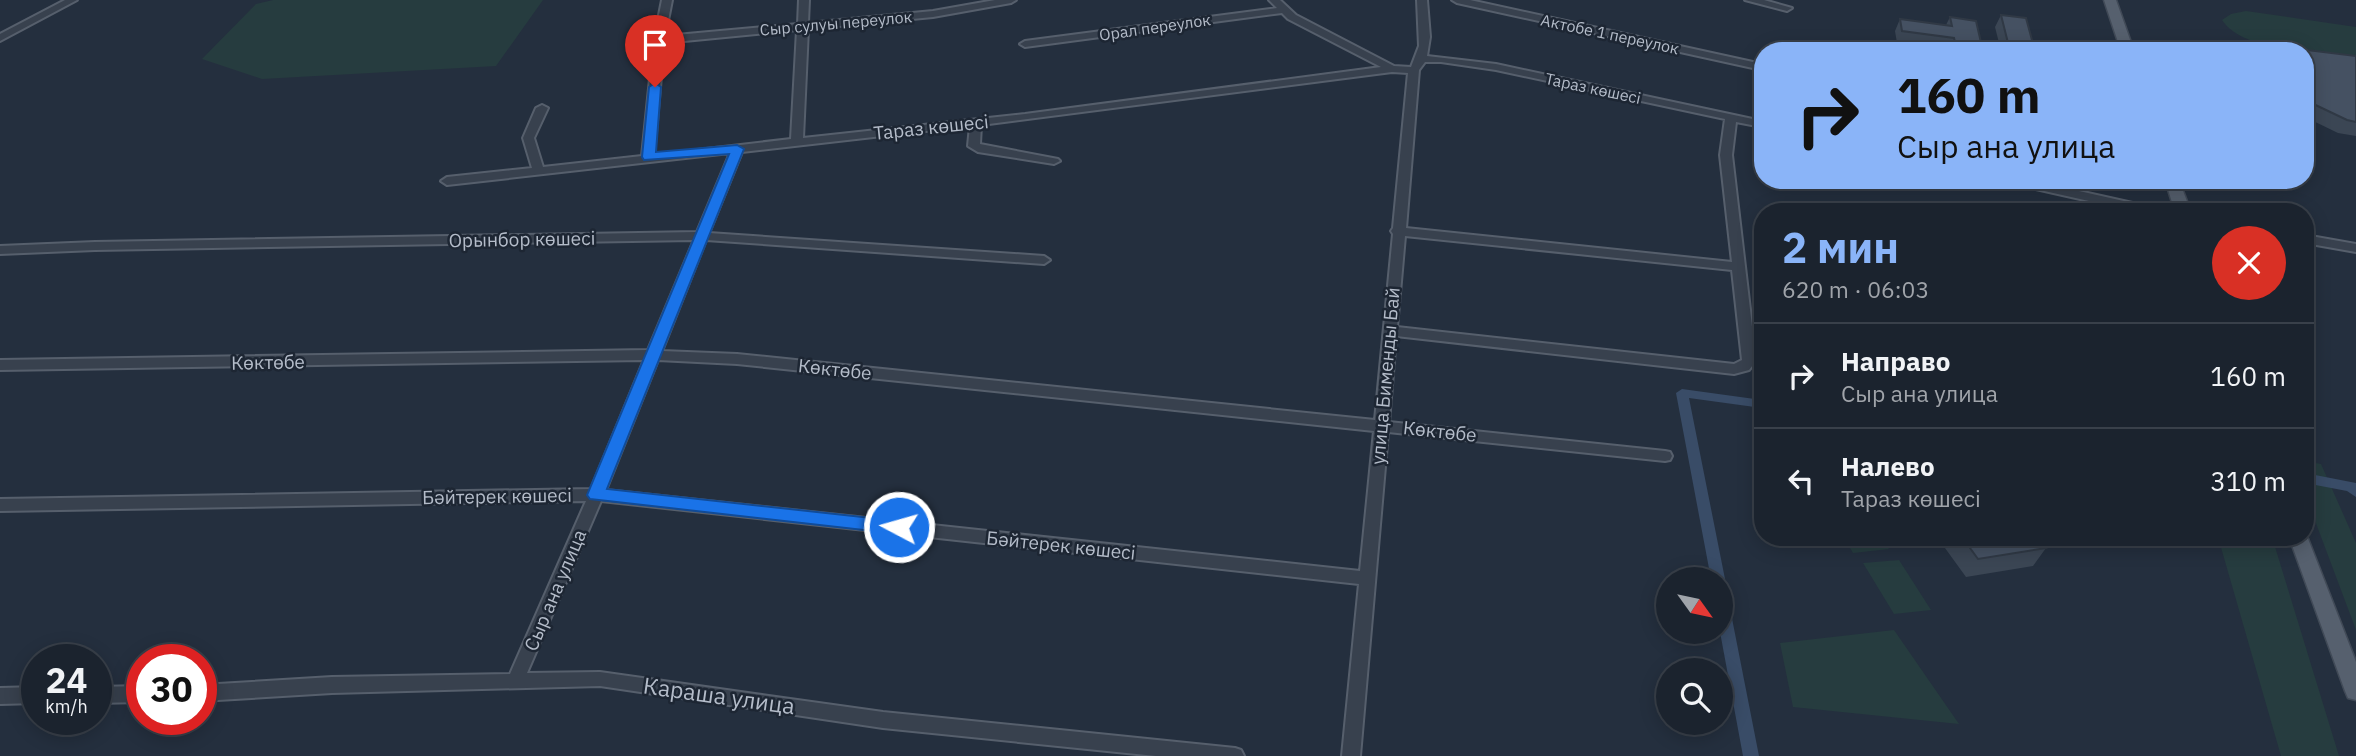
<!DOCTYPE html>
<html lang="ru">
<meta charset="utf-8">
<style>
body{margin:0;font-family:"IBM Plex Sans",sans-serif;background:#282f3a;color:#f1f3f6;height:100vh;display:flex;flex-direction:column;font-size:26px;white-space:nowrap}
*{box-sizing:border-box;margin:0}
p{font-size:23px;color:#a0a4aa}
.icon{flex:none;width:38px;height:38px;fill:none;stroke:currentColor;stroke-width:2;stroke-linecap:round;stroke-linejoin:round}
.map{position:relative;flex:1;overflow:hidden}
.details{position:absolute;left:1754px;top:203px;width:560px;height:343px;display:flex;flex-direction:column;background:#1b232e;border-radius:28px;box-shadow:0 4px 18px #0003,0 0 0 2px #39404a}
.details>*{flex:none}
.top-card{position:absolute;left:1754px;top:42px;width:560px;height:147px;border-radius:28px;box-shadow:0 4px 18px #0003,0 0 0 2px #39404a;background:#8ab4f8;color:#111;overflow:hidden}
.needle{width:46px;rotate:123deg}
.tools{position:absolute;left:1656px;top:567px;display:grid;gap:14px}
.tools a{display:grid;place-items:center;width:77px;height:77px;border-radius:50%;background:#1b232e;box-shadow:0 4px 18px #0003,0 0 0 2px #39404a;font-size:35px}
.speed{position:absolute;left:21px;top:644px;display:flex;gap:14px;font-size:35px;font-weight:700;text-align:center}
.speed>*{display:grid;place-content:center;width:91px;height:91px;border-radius:50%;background:#1b232e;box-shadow:0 4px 18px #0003,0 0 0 2px #39404a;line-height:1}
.speed small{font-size:18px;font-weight:400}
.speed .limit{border:10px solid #d22;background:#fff;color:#111}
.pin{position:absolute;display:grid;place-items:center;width:60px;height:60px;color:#fff;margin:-72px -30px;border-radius:50% 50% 50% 0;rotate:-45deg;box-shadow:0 0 7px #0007}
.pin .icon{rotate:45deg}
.me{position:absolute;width:77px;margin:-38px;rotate:276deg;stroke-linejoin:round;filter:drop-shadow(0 0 5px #0008)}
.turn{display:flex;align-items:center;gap:24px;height:147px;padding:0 28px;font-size:32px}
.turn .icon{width:91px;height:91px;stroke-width:2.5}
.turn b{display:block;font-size:49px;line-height:60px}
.round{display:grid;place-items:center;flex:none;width:74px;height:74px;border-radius:37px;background:#282f3a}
.head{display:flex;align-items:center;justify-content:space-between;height:119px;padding:0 28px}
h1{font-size:42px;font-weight:700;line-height:52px;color:#8ab4f8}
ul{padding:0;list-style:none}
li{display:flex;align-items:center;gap:21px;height:105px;padding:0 28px;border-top:2px solid #39404a}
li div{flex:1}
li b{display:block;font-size:26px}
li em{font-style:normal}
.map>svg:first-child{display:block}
.green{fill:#263c3f}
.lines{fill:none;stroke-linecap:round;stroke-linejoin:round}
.canal{fill:#394c67;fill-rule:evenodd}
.minor-casing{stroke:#565f6c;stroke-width:4}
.major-casing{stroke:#414a57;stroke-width:3}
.minor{fill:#38414e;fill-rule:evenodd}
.major{fill:#56606e;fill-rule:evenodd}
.wall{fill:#3b4654}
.building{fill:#455162;stroke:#303945;stroke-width:2}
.route{fill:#1a73e8;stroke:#114b97;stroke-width:2}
.labels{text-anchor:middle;stroke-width:5;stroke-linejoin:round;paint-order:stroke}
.far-street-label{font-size:16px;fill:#b4bcc9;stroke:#1d2633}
.street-label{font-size:19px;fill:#b4bcc9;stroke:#1d2633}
.near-street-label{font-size:23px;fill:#b4bcc9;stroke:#1d2633}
</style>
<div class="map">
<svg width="2356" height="756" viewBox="0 0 2356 756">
<rect width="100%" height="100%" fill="#242f3e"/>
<path class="green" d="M 273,0 L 543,0 L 496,66 L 262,79 L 202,59 L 256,4 Z
M 2246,11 L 2356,27 L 2356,59 C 2320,53 2243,52 2222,20 L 2231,14 Z
M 2305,461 L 2321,464 L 2356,543 L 2356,630 L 2305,494 Z
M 1844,537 L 1881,537 L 1889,549 L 1853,553 Z
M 2218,537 L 2272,537 L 2339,756 L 2281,756 Z
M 1899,560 L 1931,610 L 1894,614 L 1863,563 Z
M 1894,630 L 1959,724 L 1793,707 L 1780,643 Z"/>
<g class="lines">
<path class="canal" d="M 1682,389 L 1762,400 L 1762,408 L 1689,398 L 1725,579 L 1720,584 L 1720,579 L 1711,579 L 1676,393 Z
M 2310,474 L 2356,483 L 2356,497 L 2347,491 L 2305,483 L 2305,475 Z
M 1720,587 L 1725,589 L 1727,593 L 1759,756 L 1743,756 L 1720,632 Z"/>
<defs>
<path id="minor" d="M 65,0 L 77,0 L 0,41 L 0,34 Z
M 662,0 L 672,0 L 665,36 L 798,24 L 799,0 L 809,0 L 808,23 L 933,11 L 995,0 L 1016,0 L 1011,3 L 933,17 L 808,29 L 803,138 L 1025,114 L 1381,67 L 1288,19 L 1282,13 L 1025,47 L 1020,44 L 1025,41 L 1277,8 L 1269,0 L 1280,0 L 1296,15 L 1394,66 L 1411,67 L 1419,46 L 1417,0 L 1427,0 L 1430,37 L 1427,56 L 1496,64 L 1762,121 L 1762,127 L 1736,122 L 1732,155 L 1756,361 L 1749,370 L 1734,374 L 1396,336 L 1389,422 L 1665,451 L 1670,452 L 1672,456 L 1670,460 L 1665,461 L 1388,432 L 1360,756 L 1342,756 L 1359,584 L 601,501 L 527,673 L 600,672 L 883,712 L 1235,748 L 1241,750 L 1244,756 L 1156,756 L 883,728 L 600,686 L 332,693 L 201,701 L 201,685 L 332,677 L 510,674 L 586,501 L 0,511 L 0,499 L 591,489 L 644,360 L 0,370 L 0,360 L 648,350 L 694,240 L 95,250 L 0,254 L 0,246 L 95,242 L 697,232 L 730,153 L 447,185 L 441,181 L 447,177 L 532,168 L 523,138 L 536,108 L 542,105 L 548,108 L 534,138 L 543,167 L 642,156 L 654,40 ZM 797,30 L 791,139 L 654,155 L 664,43 ZM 1425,62 L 1441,62 L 1496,70 L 1725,119 L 1720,155 L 1732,262 L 1406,228 L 1419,70 ZM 1392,72 L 1408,73 L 1393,228 L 1391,231 L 1393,234 L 1375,420 L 737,354 L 662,351 L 706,240 L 1044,264 L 1050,260 L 1044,256 L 709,233 L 742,152 L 970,126 L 968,146 L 978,152 L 1054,164 L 1060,161 L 1058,159 L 980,144 L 981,125 ZM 1405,236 L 1732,270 L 1742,360 L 1734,364 L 1397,327 ZM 658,360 L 737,364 L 1374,431 L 1360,571 L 606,490 Z
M 1452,0 L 1470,0 L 1762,64 L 1762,70 L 1457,3 Z
M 1745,0 L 1764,0 L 1792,8 L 1787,11 Z
M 2007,180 L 2030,180 L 2155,208 L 2161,212 L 2138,212 L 2013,184 Z
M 2305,235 L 2356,244 L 2356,252 L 2305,243 Z
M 142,686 L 142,702 L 96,703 L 96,687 Z
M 37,687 L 37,703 L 0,704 L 0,688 Z"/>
<path id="major" d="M 2104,0 L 2116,0 L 2134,51 L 2121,51 Z
M 2165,180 L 2179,180 L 2191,212 L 2175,212 Z
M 2305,531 L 2356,662 L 2356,700 L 2348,698 L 2345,691 L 2289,537 L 2305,537 Z"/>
</defs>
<use href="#minor" class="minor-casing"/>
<use href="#major" class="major-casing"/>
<use href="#minor" class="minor"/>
<use href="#major" class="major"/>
</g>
<path class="wall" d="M 2001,15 L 2035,51 L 2001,51 L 1995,27 Z
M 1950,17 L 1983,51 L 1947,51 L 1897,43 L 1895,31 L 1900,19 L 1946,25 Z
M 2305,51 L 2356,56 L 2356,136 L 2338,133 L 2305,117 Z
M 1937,537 L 2037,537 L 2046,548 L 2033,566 L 1966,577 Z"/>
<path class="building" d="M 2001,15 L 2026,18 L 2035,51 L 2010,51 Z
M 1950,17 L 1976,21 L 1983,51 L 1957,51 L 1954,38 L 1902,31 L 1900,19 L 1952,26 Z
M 2307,50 L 2356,56 L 2356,122 L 2347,120 L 2305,100 L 2304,51 Z
M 1962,537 L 2037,537 L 2046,548 L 1978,559 Z"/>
<path class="route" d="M 655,83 L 661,87 L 656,152 L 737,145 L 744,149 L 607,489 L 899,521 L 905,523 L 908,527 L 905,532 L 899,534 L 590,499 L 587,495 L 729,154 L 644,160 L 642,157 L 649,87 Z"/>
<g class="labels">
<g class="far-street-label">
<text transform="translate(836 23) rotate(-5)" y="6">Сыр сулуы переулок</text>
<text transform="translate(1155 27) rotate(-8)" y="6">Орал переулок</text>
<text transform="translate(1610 34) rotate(12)" y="6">Актобе 1 переулок</text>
<text transform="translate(1593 88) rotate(12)" y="6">Тараз көшесі</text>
</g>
<g class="street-label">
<text transform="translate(931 127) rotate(-6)" y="7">Тараз көшесі</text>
<text transform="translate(522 239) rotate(-1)" y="7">Орынбор көшесі</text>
<text transform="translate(268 362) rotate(-1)" y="7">Көктөбе</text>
<text transform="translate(835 369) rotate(6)" y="7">Көктөбе</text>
<text transform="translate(1385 376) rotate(-85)" y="7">улица Бименды Бай</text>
<text transform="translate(1440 431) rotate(6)" y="7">Көктөбе</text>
<text transform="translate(497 496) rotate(-1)" y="7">Бәйтерек көшесі</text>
<text transform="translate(1061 545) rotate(6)" y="7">Бәйтерек көшесі</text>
<text transform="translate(555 590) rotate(-67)" y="7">Сыр ана улица</text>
</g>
<g class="near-street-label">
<text transform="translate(719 696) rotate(8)" y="8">Караша улица</text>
</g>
</g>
</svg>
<div class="tools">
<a><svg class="needle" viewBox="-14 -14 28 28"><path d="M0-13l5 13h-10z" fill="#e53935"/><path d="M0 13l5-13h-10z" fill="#a0a4aa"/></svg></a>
<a><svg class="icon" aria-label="search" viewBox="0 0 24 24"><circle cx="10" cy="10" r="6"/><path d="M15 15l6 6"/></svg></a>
</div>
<div class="speed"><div>24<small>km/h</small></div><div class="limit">30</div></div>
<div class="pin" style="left:655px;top:87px;background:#d93025"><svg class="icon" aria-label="arrive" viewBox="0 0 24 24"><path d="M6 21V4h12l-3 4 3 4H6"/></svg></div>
<svg class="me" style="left:899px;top:527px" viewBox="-20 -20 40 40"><circle r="17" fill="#1a73e8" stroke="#fff" stroke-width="3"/><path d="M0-11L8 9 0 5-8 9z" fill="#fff"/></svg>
<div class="top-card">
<div class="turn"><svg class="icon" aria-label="right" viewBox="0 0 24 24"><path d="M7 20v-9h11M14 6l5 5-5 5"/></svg><div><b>160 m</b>Сыр ана улица</div></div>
</div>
<section class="details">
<div class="head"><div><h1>2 мин</h1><p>620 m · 06:03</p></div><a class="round" style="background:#d93025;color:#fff"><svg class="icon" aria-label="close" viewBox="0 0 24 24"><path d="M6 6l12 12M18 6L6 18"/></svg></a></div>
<ul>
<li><svg class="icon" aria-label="right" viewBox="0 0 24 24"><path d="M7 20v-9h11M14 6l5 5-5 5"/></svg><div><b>Направо</b><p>Сыр ана улица</p></div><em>160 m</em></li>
<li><svg class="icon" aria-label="left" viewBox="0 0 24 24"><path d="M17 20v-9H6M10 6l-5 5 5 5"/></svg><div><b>Налево</b><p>Тараз көшесі</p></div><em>310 m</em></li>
</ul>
</section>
</div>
